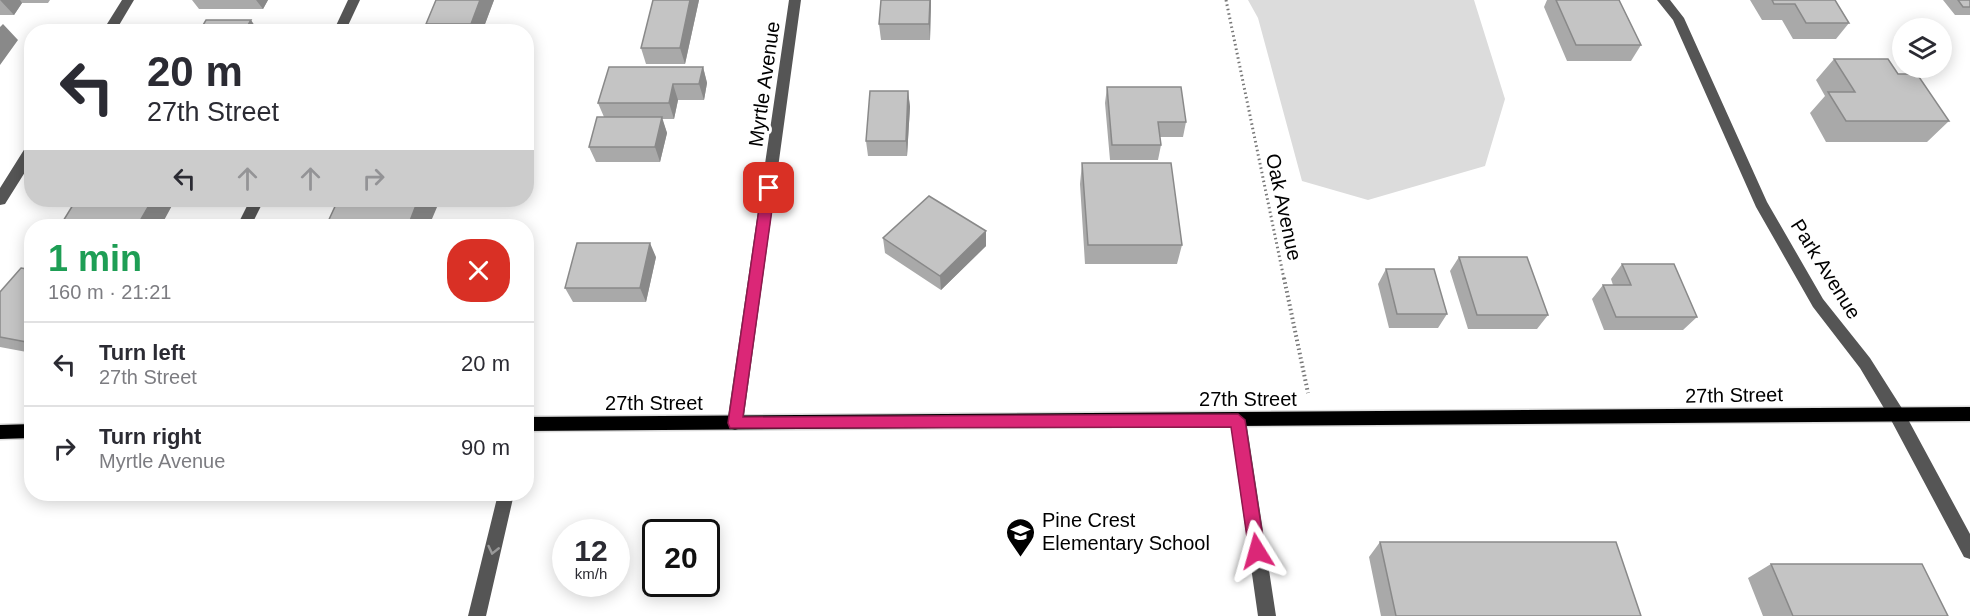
<!DOCTYPE html>
<meta charset="utf-8">
<style>
body{margin:0;font-family:Arial,sans-serif;background:#f7f7f7;color:#2b2b33;height:100vh;display:flex;flex-direction:column;font-size:22px;white-space:nowrap}
*{box-sizing:border-box;margin:0}
p{font-size:20px;color:#7c7c81}
.icon{flex:none;width:33px;height:33px;fill:none;stroke:currentColor;stroke-width:2;stroke-linecap:round;stroke-linejoin:round}
.map{position:relative;flex:1;overflow:hidden}
.details{position:absolute;left:24px;top:219px;width:510px;height:282px;display:flex;flex-direction:column;background:#fff;border-radius:24px;box-shadow:0 3px 15px #0003}
.details>*{flex:none}
.top-card{position:absolute;left:24px;top:24px;width:510px;height:183px;border-radius:24px;box-shadow:0 3px 15px #0003;background:#fff;color:#2b2b33;overflow:hidden}
.controls{position:absolute;left:1892px;top:18px;display:grid;gap:12px}
.controls a{display:grid;place-items:center;width:60px;height:60px;border-radius:50%;background:#fff;box-shadow:0 3px 15px #0003;font-size:30px}
.speed{position:absolute;left:552px;top:519px;display:flex;gap:12px;font-size:30px;font-weight:700;text-align:center}
.speed>*{display:grid;place-content:center;width:78px;height:78px;border-radius:50%;background:#fff;box-shadow:0 3px 15px #0003;line-height:1}
.speed small{font-size:15px;font-weight:400}
.speed .limit{border:3px solid #111;border-radius:9px;background:#fff;color:#111}
.pin{position:absolute;display:grid;place-items:center;width:51px;height:51px;color:#fff;margin:-26px;border-radius:12px;box-shadow:0 3px 9px #0006}
.me{position:absolute;width:66px;margin:-33px;rotate:352deg;stroke-linejoin:round;filter:drop-shadow(0 0 4px #0008)}
.turn{display:flex;align-items:center;gap:21px;height:126px;padding:0 24px;font-size:27px}
.turn .icon{width:78px;height:78px;stroke-width:2.5}
.turn b{display:block;font-size:42px;line-height:51px}
.lanes{display:flex;align-items:center;height:57px;padding:0 24px;background:#0003;justify-content:center;gap:30px;direction:ltr}
.lanes .off{opacity:.35}
.round{display:grid;place-items:center;flex:none;width:63px;height:63px;border-radius:24px;background:#f7f7f7}
.headline{display:flex;align-items:center;justify-content:space-between;height:102px;padding:0 24px}
h1{font-size:36px;font-weight:700;line-height:45px;color:#1e9e55}
ul{padding:0;list-style:none}
li{display:flex;align-items:center;gap:18px;height:84px;padding:0 24px;border-top:2px solid #e1e1e2}
li div{flex:1}
li b{display:block;font-size:22px}
li em{font-style:normal}
.map>svg:first-child{display:block}
.green{fill:#dcdcdc}
.lines{fill:none;stroke-linecap:round;stroke-linejoin:round}
.major-casing{stroke:#dbdbdb;stroke-width:3}
.path-far1{stroke:#777;stroke-width:3;stroke-dasharray:1.5 3;stroke-linecap:butt}
.path{stroke:#777;stroke-width:4;stroke-dasharray:1.5 3;stroke-linecap:butt}
.minor{fill:#555;fill-rule:evenodd}
.major{fill:#000;fill-rule:evenodd}
.wall{fill:#a9a9a9}
.shaded-wall{fill:#898989}
.building{fill:#c4c4c4;stroke:#898989;stroke-width:1.5}
.oneway{stroke:#999}
.route{fill:#db2777;stroke:#8e194d;stroke-width:1.5}
.labels{text-anchor:middle;stroke-width:6;stroke-linejoin:round;paint-order:stroke}
.street-label{font-size:20px;fill:#000;stroke:#fff}
.poi-label{font-size:20px;fill:#000;stroke:#fff;text-anchor:start}
</style>
<div class="map">
<svg width="1970" height="616" viewBox="0 0 1970 616">
<rect width="100%" height="100%" fill="#fff"/>
<path class="green" d="M 1248,0 L 1474,0 L 1505,99 L 1485,166 L 1368,200 L 1302,181 L 1258,18 Z"/>
<g class="lines">
<defs>
<path id="major" d="M 1970,407 L 1970,421 L 526,431 L 526,417 Z
M 32,424 L 32,438 L 0,439 L 0,425 Z"/>
</defs>
<use href="#major" class="major-casing"/>
<path class="path-far1" d="M 1226,0 L 1284,279"/>
<path class="path" d="M 1284,278 L 1308,393"/>
<path class="minor" d="M 122,0 L 134,0 L 115,32 L 102,32 Z
M 348,0 L 360,0 L 345,32 L 333,32 Z
M 789,0 L 801,0 L 743,423 L 741,428 L 735,430 L 729,428 L 727,423 Z
M 1657,0 L 1670,0 L 1684,18 L 1767,202 L 1823,299 L 1870,358 L 1903,410 L 1970,534 L 1970,559 L 1964,557 L 1891,420 L 1860,368 L 1813,307 L 1756,207 L 1673,20 Z
M 32,144 L 32,161 L 5,204 L 0,205 L 0,188 L 27,145 Z
M 250,200 L 264,200 L 251,226 L 237,226 Z
M 1238,413 L 1244,415 L 1246,420 L 1276,616 L 1258,616 L 1230,420 L 1232,415 Z
M 498,494 L 514,494 L 486,616 L 468,616 Z"/>
<use href="#major" class="major"/>
</g>
<path class="wall" d="M 0,0 L 50,0 L 48,3 L 22,3 L 14,15 L 0,15 Z
M 192,0 L 268,0 L 263,9 L 199,9 Z
M 436,0 L 494,0 L 482,32 L 431,32 L 426,24 Z
M 653,0 L 699,0 L 685,64 L 646,64 L 641,48 Z
M 881,0 L 931,0 L 930,40 L 881,40 L 879,24 Z
M 1547,0 L 1619,0 L 1641,45 L 1631,61 L 1567,61 L 1544,7 Z
M 1750,0 L 1835,0 L 1849,23 L 1836,39 L 1793,39 L 1782,20 L 1762,20 Z
M 1943,0 L 1970,0 L 1970,15 L 1955,15 Z
M 1834,59 L 1898,74 L 1949,121 L 1927,142 L 1826,142 L 1810,113 L 1825,96 L 1816,80 Z
M 703,67 L 707,83 L 704,100 L 678,100 L 674,119 L 662,119 L 667,133 L 660,162 L 596,162 L 589,147 L 604,117 L 598,103 Z
M 1107,87 L 1186,122 L 1183,137 L 1160,137 L 1161,145 L 1158,160 L 1110,160 L 1105,103 Z
M 908,91 L 910,107 L 907,156 L 868,156 L 866,141 Z
M 1082,163 L 1182,245 L 1177,264 L 1085,264 L 1080,184 Z
M 883,238 L 986,246 L 941,290 L 885,253 Z
M 656,257 L 646,302 L 573,302 L 565,288 Z
M 1459,257 L 1548,315 L 1537,329 L 1468,329 L 1450,271 Z
M 1622,264 L 1697,317 L 1683,330 L 1604,330 L 1592,299 L 1603,285 L 1613,285 L 1611,279 Z
M 1386,269 L 1447,314 L 1438,328 L 1389,328 L 1378,284 Z
M 32,270 L 32,353 L 0,347 L 0,292 Z
M 1380,542 L 1641,616 L 1381,616 L 1369,557 Z
M 1771,564 L 1948,616 L 1763,616 L 1748,578 Z"/>
<path class="shaded-wall" d="M 0,0 L 20,0 L 22,3 L 14,15 Z
M 256,0 L 268,0 L 263,9 Z
M 480,0 L 494,0 L 482,32 L 475,32 L 471,24 Z
M 690,0 L 699,0 L 685,64 L 680,48 Z
M 930,0 L 931,0 L 930,40 L 929,24 Z
M 251,20 L 259,32 L 244,32 Z
M 3,24 L 18,40 L 0,65 L 0,27 Z
M 703,67 L 707,83 L 704,100 L 699,84 Z
M 673,84 L 678,100 L 674,119 L 669,103 Z
M 908,91 L 910,107 L 907,156 L 906,141 Z
M 662,117 L 667,133 L 660,162 L 655,147 Z
M 152,200 L 175,200 L 161,226 L 137,226 Z
M 418,200 L 440,200 L 429,226 L 408,226 Z
M 986,231 L 986,246 L 941,290 L 940,276 Z
M 650,243 L 656,257 L 646,302 L 640,288 Z"/>
<path class="building" d="M 436,0 L 480,0 L 471,24 L 426,24 Z
M 653,0 L 690,0 L 680,48 L 641,48 Z
M 881,0 L 930,0 L 929,24 L 879,24 Z
M 1556,0 L 1619,0 L 1641,45 L 1576,45 Z
M 1772,0 L 1835,0 L 1849,23 L 1806,23 L 1795,4 L 1774,4 Z
M 1958,0 L 1970,0 L 1970,7 L 1963,7 Z
M 206,20 L 251,20 L 244,32 L 199,32 Z
M 1834,59 L 1888,59 L 1898,74 L 1917,74 L 1949,121 L 1846,121 L 1828,92 L 1855,92 Z
M 609,67 L 703,67 L 699,84 L 673,84 L 669,103 L 598,103 Z
M 1107,87 L 1181,87 L 1186,122 L 1158,122 L 1161,145 L 1112,145 Z
M 870,91 L 908,91 L 906,141 L 866,141 Z
M 597,117 L 662,117 L 655,147 L 589,147 Z
M 1082,163 L 1171,163 L 1182,245 L 1088,245 Z
M 929,196 L 986,231 L 940,276 L 883,238 Z
M 76,200 L 152,200 L 137,226 L 60,226 Z
M 338,200 L 418,200 L 408,226 L 326,226 Z
M 577,243 L 650,243 L 640,288 L 565,288 Z
M 1459,257 L 1527,257 L 1548,315 L 1477,315 Z
M 1622,264 L 1674,264 L 1697,317 L 1616,317 L 1603,285 L 1631,285 Z
M 21,268 L 32,270 L 32,343 L 0,337 L 0,292 Z
M 1386,269 L 1434,269 L 1447,314 L 1397,314 Z
M 1380,542 L 1616,542 L 1641,616 L 1396,616 Z
M 1771,564 L 1922,564 L 1948,616 L 1793,616 Z"/>
<defs><path id="oneway-chevron" d="M-2-3.5L2.5 0L-2 3.5" fill="none" stroke-width="1.6" stroke-linecap="round" stroke-linejoin="round" transform="scale(1.5)"/></defs>
<use class="oneway" href="#oneway-chevron" transform="translate(493 550) rotate(103)"/>
<path class="route" d="M 769,183 L 775,188 L 743,417 L 1238,414 L 1245,420 L 1265,551 L 1263,556 L 1257,558 L 1252,556 L 1249,551 L 1231,427 L 730,428 L 728,423 L 762,188 Z"/>
<defs>
<symbol id="school-pin" viewBox="-11 -11 22 30"><path d="M0 17L-7.5 6A9.5 9.5 0 1 1 7.5 6Z" fill="#000" stroke="#fff"/><path d="M0-5L7-2L0 1L-7-2ZM-4 1L0 2.5L4 1V4Q0 6-4 4Z" fill="#fff"/></symbol>
</defs>
<g fill-rule="evenodd">
<use href="#school-pin" x="1004" y="516" width="33" height="45"/>
</g>
<g class="labels">
<g class="street-label">
<text transform="translate(764 84) rotate(-82)" y="7">Myrtle Avenue</text>
<text transform="translate(1284 207) rotate(78)" y="7">Oak Avenue</text>
<text transform="translate(1826 269) rotate(58)" y="7">Park Avenue</text>
<text transform="translate(1734 395) rotate(-1)" y="7">27th Street</text>
<text x="1248" y="406">27th Street</text>
<text x="654" y="410">27th Street</text>
</g>
<g class="poi-label">
<text x="1042" y="527">Pine Crest<tspan x="1042" dy="23">Elementary School</tspan></text>
</g>
</g>
</svg>
<div class="controls">
<a><svg class="icon" aria-label="layers" viewBox="0 0 24 24"><path d="M12 4l9 5-9 5-9-5zM3 14l9 5 9-5"/></svg></a>
</div>
<div class="speed"><div>12<small>km/h</small></div><div class="limit">20</div></div>
<div class="pin" style="left:769px;top:188px;background:#d93025"><svg class="icon" aria-label="arrive" viewBox="0 0 24 24"><path d="M6 21V4h12l-3 4 3 4H6"/></svg></div>
<svg class="me" style="left:1257px;top:551px" viewBox="-20 -20 40 40"><path d="M0-17L14 15 0 8-14 15z" fill="#db2777" stroke="#fff" stroke-width="4"/></svg>
<div class="top-card">
<div class="turn"><svg class="icon" aria-label="left" viewBox="0 0 24 24"><path d="M17 20v-9H6M10 6l-5 5 5 5"/></svg><div><b>20 m</b>27th Street</div></div>
<div class="lanes"><svg class="icon" aria-label="left" viewBox="0 0 24 24"><path d="M17 20v-9H6M10 6l-5 5 5 5"/></svg><svg class="icon off" aria-label="ahead" viewBox="0 0 24 24"><path d="M12 20V5M6 11l6-6 6 6"/></svg><svg class="icon off" aria-label="ahead" viewBox="0 0 24 24"><path d="M12 20V5M6 11l6-6 6 6"/></svg><svg class="icon off" aria-label="right" viewBox="0 0 24 24"><path d="M7 20v-9h11M14 6l5 5-5 5"/></svg></div>
</div>
<section class="details">
<div class="headline"><div><h1>1 min</h1><p>160 m · 21:21</p></div><a class="round" style="background:#d93025;color:#fff"><svg class="icon" aria-label="close" viewBox="0 0 24 24"><path d="M6 6l12 12M18 6L6 18"/></svg></a></div>
<ul>
<li><svg class="icon" aria-label="left" viewBox="0 0 24 24"><path d="M17 20v-9H6M10 6l-5 5 5 5"/></svg><div><b>Turn left</b><p>27th Street</p></div><em>20 m</em></li>
<li><svg class="icon" aria-label="right" viewBox="0 0 24 24"><path d="M7 20v-9h11M14 6l5 5-5 5"/></svg><div><b>Turn right</b><p>Myrtle Avenue</p></div><em>90 m</em></li>
</ul>
</section>
</div>
